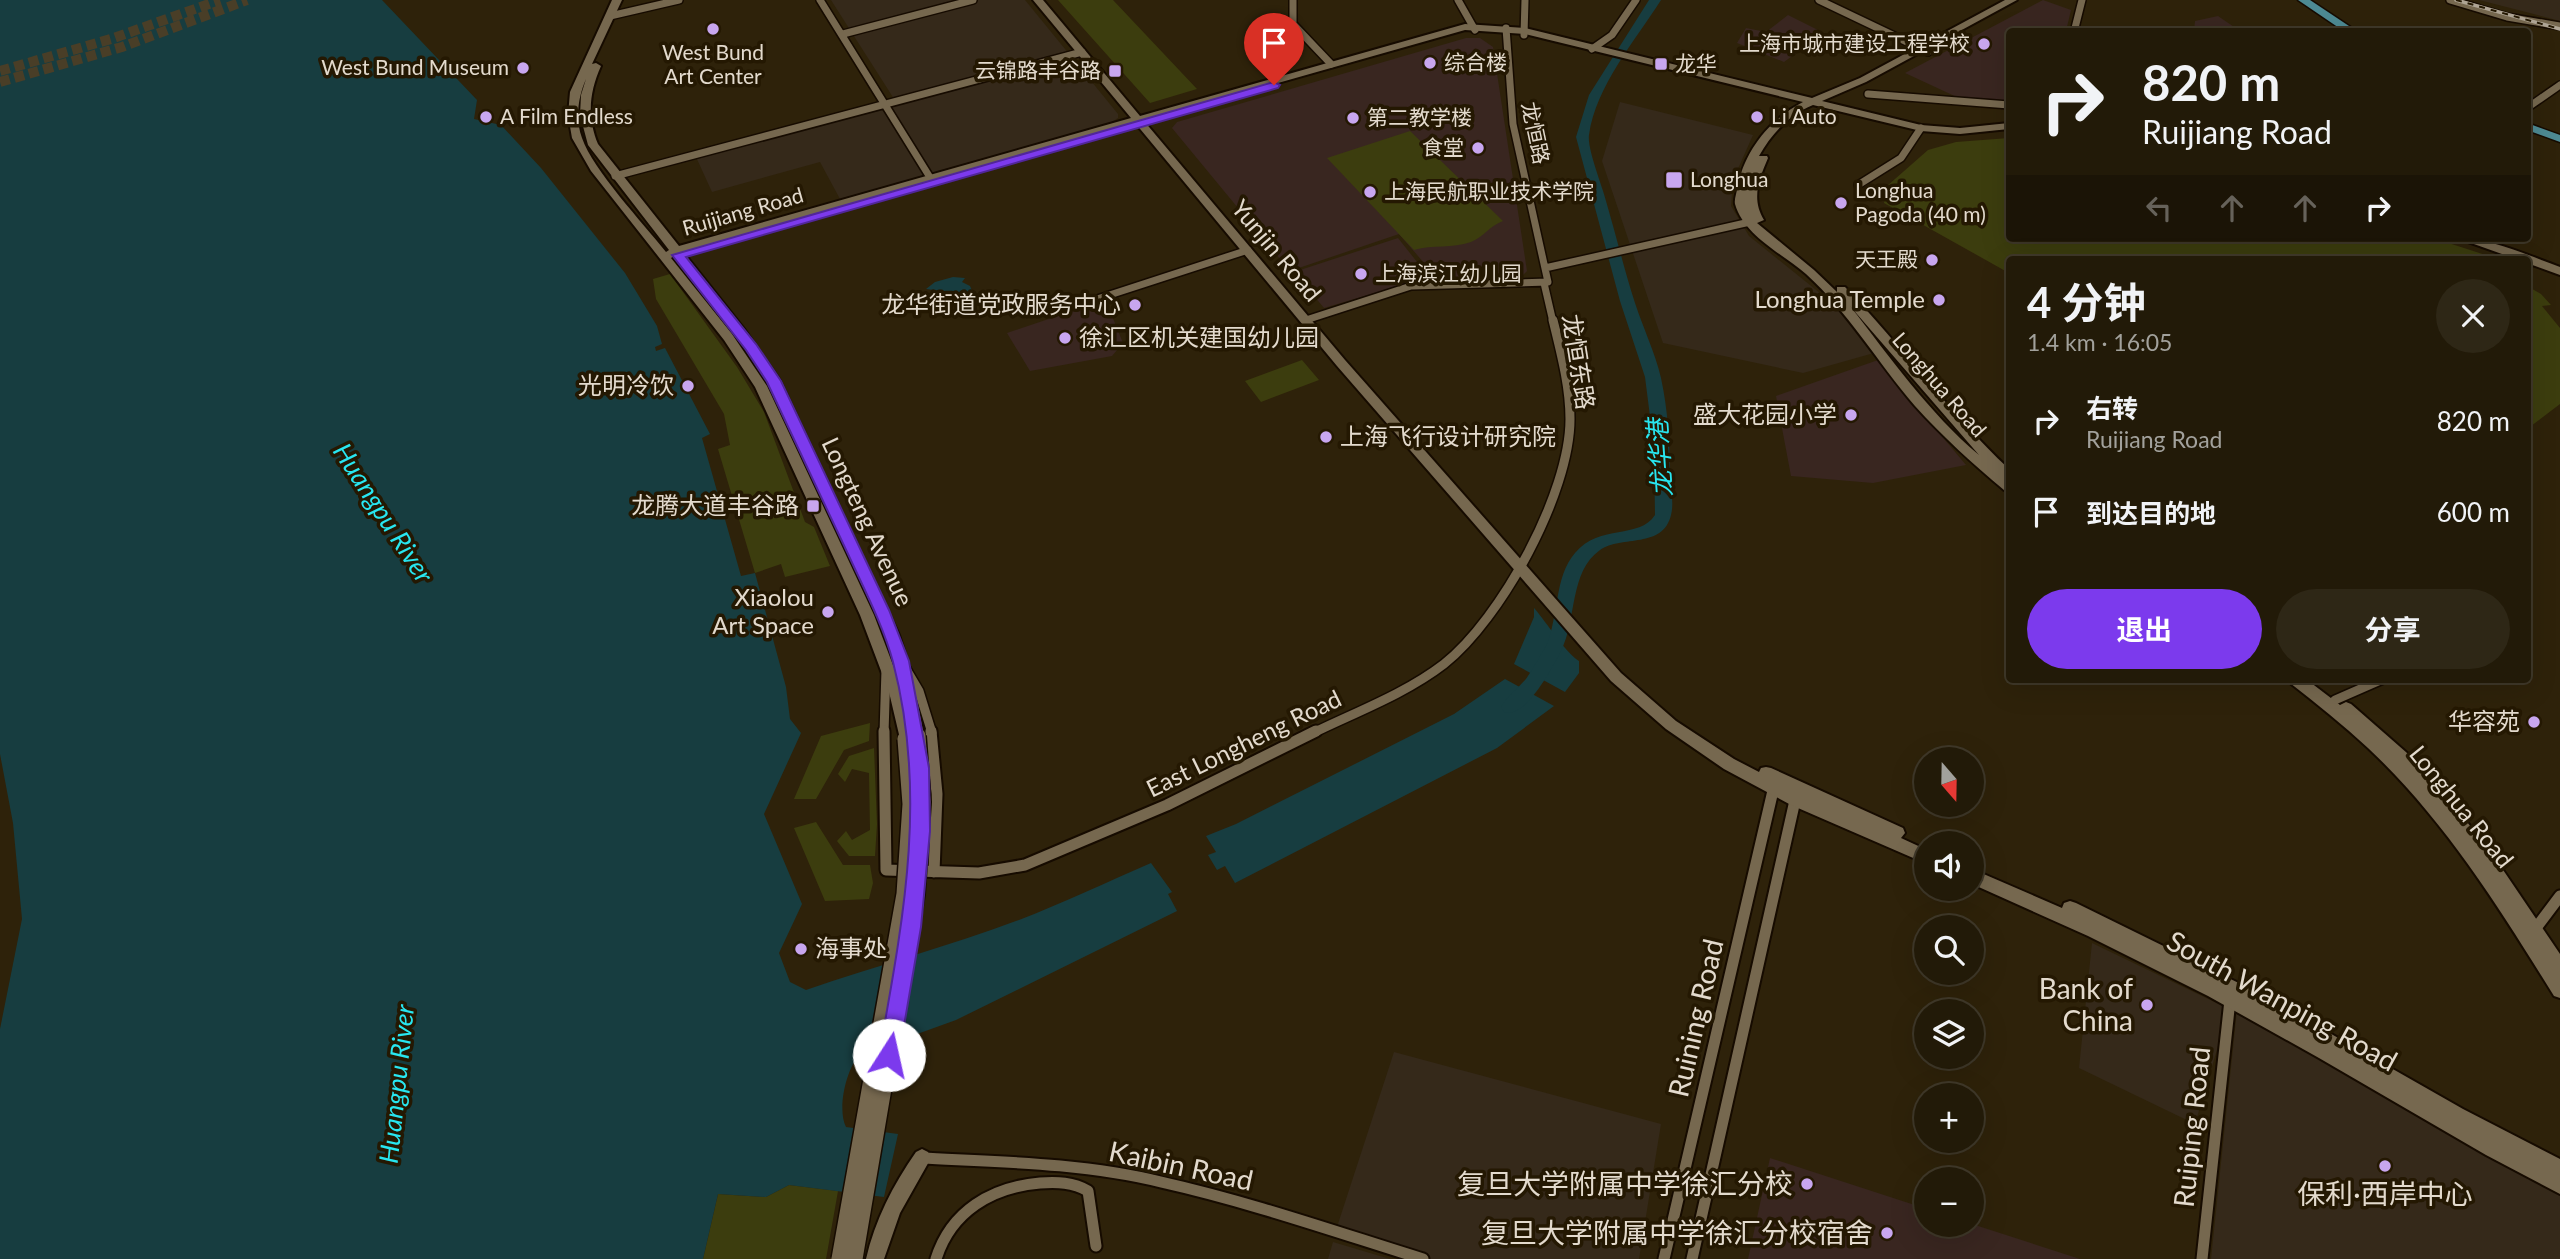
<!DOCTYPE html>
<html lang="zh">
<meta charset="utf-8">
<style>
body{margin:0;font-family:Lato,"Noto Sans SC",sans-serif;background:#2e2716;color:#f1f3f6;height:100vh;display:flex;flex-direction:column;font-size:26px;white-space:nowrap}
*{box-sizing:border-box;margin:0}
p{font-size:23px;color:#a2a19c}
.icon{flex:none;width:38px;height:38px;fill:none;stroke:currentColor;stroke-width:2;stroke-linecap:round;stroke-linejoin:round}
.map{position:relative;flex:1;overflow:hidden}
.details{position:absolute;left:2006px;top:256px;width:525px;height:427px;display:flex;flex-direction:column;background:#221a08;border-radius:7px;box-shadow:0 7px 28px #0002,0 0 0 2px #3f3829}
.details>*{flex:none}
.banner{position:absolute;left:2006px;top:28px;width:525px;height:214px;border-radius:7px;box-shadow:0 7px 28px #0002,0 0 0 2px #3f3829;background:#221a08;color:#f1f3f6;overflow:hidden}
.needle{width:46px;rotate:160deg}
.controls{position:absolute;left:1914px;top:747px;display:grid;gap:14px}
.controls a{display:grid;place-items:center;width:70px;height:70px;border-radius:50%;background:#221a08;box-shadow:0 7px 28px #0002,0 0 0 2px #3f3829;font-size:35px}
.pin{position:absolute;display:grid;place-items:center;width:60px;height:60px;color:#fff;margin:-72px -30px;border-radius:50% 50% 50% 0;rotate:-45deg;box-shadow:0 0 7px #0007}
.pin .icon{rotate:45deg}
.me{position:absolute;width:77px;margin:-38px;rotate:10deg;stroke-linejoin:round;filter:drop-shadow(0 0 5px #0008)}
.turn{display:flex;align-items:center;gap:24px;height:147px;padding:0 21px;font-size:32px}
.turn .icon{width:91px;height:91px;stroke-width:2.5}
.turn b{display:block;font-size:49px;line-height:60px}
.lanes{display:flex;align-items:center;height:66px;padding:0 21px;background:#0003;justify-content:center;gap:35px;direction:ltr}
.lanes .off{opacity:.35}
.round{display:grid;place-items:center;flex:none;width:74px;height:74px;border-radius:37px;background:#2e2716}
.summary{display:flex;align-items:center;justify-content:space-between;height:119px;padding:0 21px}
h1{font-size:42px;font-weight:700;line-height:52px}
.cta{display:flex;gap:14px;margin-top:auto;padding:14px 21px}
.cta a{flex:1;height:80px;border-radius:42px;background:#7c3aed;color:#fff;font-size:28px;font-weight:700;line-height:80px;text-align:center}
.cta a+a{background:#2e2716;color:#f1f3f6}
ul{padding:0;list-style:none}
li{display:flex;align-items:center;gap:21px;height:91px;padding:0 21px}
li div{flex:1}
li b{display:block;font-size:26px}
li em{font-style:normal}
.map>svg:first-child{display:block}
.commercial{fill:#35291a}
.education{fill:#392620}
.green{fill:#3c3d0e}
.water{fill:#173d40}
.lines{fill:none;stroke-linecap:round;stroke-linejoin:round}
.river{fill:#173d40;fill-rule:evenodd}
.secondary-tunnel{stroke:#493e27;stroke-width:10;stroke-dasharray:10 5;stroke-linecap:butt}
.street-far2-casing{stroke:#160b00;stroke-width:10}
.street-far1-casing{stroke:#160b00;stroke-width:12}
.street-casing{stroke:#160b00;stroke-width:15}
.secondary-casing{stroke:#160b00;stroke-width:4}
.primary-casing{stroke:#160b00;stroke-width:3}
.street-far2{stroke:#76684f;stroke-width:7}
.street-far1{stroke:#76684f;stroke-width:9}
.street{stroke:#76684f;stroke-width:11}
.secondary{fill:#76684f;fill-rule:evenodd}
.primary{fill:#4d8a93;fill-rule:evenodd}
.rail-casing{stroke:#afa595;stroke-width:3.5}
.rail{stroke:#241802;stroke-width:2;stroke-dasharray:6;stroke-linecap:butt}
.secondary-bridge-casing{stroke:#160b00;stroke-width:20;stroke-linecap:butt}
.secondary-bridge{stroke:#76684f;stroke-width:17}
.route{fill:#7c3aed;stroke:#51269a;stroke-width:2}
.poi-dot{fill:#c8a6ef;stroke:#241802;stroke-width:2.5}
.labels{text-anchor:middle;stroke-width:7;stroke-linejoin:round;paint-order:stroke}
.far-poi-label{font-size:21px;fill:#e3dacd;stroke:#241802;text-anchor:start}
.far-street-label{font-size:21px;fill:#e3dacd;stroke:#241802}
.street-label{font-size:24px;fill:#e3dacd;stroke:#241802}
.poi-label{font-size:24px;fill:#e3dacd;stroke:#241802;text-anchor:end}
.water-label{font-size:26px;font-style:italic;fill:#28e6f0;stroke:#241802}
.near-poi-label{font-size:28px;fill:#e3dacd;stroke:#241802;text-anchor:end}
.near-street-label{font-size:28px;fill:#e3dacd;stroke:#241802}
</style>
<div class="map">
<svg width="2560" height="1259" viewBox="0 0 2560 1259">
<rect width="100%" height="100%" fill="#2e220a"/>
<path class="commercial" d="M 831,0 L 1025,0 L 1118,114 L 1118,118 L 1112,122 L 840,199 L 820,162 L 712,192 L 696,157 L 896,102 Z
M 2479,0 L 2560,0 L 2560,21 L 2530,13 Z
M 1620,102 L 1753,135 L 1733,180 L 1731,206 L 1749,236 L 1831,302 L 1874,353 L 1803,373 L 1663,343 L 1602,161 Z
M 2092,943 L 2229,1009 L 2195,1124 L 2079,1068 Z
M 2237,1010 L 2560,1188 L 2560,1259 L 2211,1259 Z
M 1394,1052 L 1661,1124 L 1639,1259 L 1430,1259 L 1336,1230 Z
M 1333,1242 L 1390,1259 L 1328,1259 Z"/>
<path class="education" d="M 2043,0 L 2071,10 L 2066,31 L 2009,32 L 2009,102 L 1961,99 L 1905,73 Z
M 1788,15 L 1824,33 L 1784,62 L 1737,43 L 1746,28 L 1766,32 Z
M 2218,16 L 2240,31 L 2194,31 L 2195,21 Z
M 1466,38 L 1480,38 L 1493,47 L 1527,271 L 1522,276 L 1437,278 L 1399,234 L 1290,271 L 1172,128 L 1177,122 Z
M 1398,238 L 1429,277 L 1324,308 L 1294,272 Z
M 1096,303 L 1108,306 L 1123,343 L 1112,356 L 1030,371 L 1007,333 Z
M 1878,360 L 1966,465 L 1873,483 L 1791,476 L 1776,396 Z
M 1770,1158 L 1927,1209 L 1927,1225 L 1972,1224 L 2080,1259 L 1748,1259 Z"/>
<path class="green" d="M 1058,0 L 1113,0 L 1197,89 L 1150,103 Z
M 1410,131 L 1503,221 C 1489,226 1484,237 1471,242 C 1452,249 1433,244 1414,250 L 1327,158 Z
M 2009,138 L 2009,238 L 2433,238 L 2498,259 L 2009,259 L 2009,273 L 1884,203 L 1887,186 L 1928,150 L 1956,142 Z
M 670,274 L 737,367 L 764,412 L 805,522 L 814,527 L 830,566 L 785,577 L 781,564 L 755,573 L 718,449 L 730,445 L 724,414 L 656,299 L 653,279 Z
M 2527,286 L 2541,294 L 2551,305 L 2542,306 L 2560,328 L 2560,404 L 2527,429 Z
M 1302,360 L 1319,380 L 1261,402 L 1245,381 Z
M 870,723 L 869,741 L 844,750 L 816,799 L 794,799 L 821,736 Z
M 874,748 L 877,824 L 875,856 L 849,856 L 837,841 L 846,831 L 852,840 L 870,830 L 869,773 L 852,769 L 845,782 L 838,774 L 849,756 Z
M 816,822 L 843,865 L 870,865 L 873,883 L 869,899 L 825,901 L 794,828 Z
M 789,1185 L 838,1191 L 826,1259 L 703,1259 L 718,1194 L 766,1197 Z"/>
<path class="water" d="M 0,0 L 382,0 L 477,100 L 474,119 L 501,125 L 541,168 L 625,273 L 657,326 L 662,344 L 655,347 L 656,351 L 665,348 L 710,434 L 702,438 L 741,576 L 755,573 L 786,687 L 790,719 L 801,733 L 764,814 L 802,904 L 779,953 L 790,982 L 806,990 C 877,966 949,946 1019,920 C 1063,903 1107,882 1151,863 L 1172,892 L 1168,894 L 1177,911 L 956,1020 L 859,1055 C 846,1070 837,1109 846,1127 L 898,1134 L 884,1197 L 789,1185 L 766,1197 L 718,1194 L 703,1259 L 0,1259 L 0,1029 L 22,919 L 13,823 L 0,754 Z
M 953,277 L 965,278 L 962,282 L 970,286 L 973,293 L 972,300 L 951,306 L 940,306 L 942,299 L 936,297 L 934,290 L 926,289 L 935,282 Z
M 1534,608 C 1548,624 1564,651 1579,661 L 1579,673 L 1565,692 L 1514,664 L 1534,617 Z
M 1505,679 L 1554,706 L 1497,748 L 1235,883 L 1225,866 L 1217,870 L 1208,855 L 1216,852 L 1206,836 L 1236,824 L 1454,714 Z"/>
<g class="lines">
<path class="river" d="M 1649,0 L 1661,0 C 1635,41 1596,86 1589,135 C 1587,149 1602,185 1606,201 C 1616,235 1624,269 1635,303 C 1643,328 1655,352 1661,378 C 1668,410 1670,445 1670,478 C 1671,489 1674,504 1671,515 C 1663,549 1622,535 1600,550 C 1569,572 1577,619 1561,651 C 1552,668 1525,720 1504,712 L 1501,707 C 1507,696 1518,688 1526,679 C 1533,669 1540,656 1546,646 C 1559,617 1554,577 1575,553 C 1600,523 1639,540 1655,515 L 1654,448 L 1645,377 L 1620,301 L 1576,137 L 1589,95 Z"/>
<path class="secondary-tunnel" d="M 0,71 L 111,39 L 220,0
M 0,82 L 122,47 L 247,0"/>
<defs>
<path id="street-far2" d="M 820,0 L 931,179
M 1293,0 L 1293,24 L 1331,64
M 1458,0 L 1475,30
M 1819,0 L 1928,52
M 2450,0 L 2507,17 L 2560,26
M 610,16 L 679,0
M 2074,32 L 2082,0
M 843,34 L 973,0
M 1524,35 L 1525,0
M 1592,49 L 1612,35 L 1636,0
M 1868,94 L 2009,105
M 2527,108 L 2560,85
M 615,176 L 1082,52
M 1858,185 L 1901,158 L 1921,128
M 1545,268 L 1750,222
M 1544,283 L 1553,322
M 1088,302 L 1248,250
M 1306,320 L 1411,286 L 1548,282 L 1513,124 L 1506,28"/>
<path id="street-far1" d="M 906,669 L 919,691 L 932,733
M 2335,700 L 2383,679
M 884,733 L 886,670
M 1313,733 C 1356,712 1405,694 1444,664 C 1501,619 1570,493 1570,419 C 1570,386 1561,353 1553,320"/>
<path id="street" d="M 884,731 L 886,870 L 979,873 L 1025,865 L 1167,805 L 1316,731
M 931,731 L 937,794 L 934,872
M 2533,932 L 2560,896
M 922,1158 C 1001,1162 1084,1163 1161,1182 C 1250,1202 1336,1232 1423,1259
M 936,1259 C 951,1211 992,1187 1040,1183 C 1057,1182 1073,1182 1088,1191 L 1096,1246
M 1664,1259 L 1775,782
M 1692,1259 L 1796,796
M 2202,1259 L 2230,1000"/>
<path id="secondary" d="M 612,0 L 622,0 L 592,64 L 596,63 L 601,66 C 589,93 587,117 598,144 L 679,246 L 1131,118 L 1033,0 L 1043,0 L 1140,116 L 1465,24 L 1525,28 L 1812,98 L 1860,78 L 2005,0 L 2017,0 L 1866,82 L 1822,101 L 1921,125 L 1960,128 L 2009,123 L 2009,129 L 1960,134 L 1921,131 L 1813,105 C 1789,115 1772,133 1759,156 L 1767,156 L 1768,158 C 1759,179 1751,199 1764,220 L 1757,223 L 1814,270 L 1837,292 L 1837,287 L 1845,287 C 1902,346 1949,413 2009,469 L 2009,492 L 2004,490 C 1973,464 1943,437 1915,406 C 1878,363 1849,313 1806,274 C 1783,254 1744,236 1735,204 C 1734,199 1737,193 1737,188 C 1745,150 1769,120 1803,102 L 1525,34 L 1465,30 L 1144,121 L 1345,360 L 1621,673 L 1676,721 L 1734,759 L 1759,772 L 1761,768 L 1766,767 L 1771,768 L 1903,828 L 1905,833 L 1901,838 L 1927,850 L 1927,864 L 1791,805 L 1724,769 L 1666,729 L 1611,681 L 1337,366 L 1136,124 L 683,252 L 744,329 L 780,381 L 899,635 L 912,675 L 924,736 L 922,740 L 913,741 L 906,745 L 901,743 L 889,692 L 860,615 L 755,387 L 724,340 L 591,171 L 572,138 L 568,115 L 570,92 ZM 586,79 L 581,95 L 580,115 L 588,145 L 669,250 L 666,252 C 643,223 593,170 582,138 C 575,119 578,97 586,79 ZM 674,256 L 736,335 L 768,382 L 885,635 L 899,681 L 874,615 L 767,386 L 732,334 L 671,258 ZM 1850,306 L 1979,455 C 1929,413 1890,357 1850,306 Z
M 2457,238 C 2491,238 2527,255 2560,267 L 2560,275 L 2527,263 L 2527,259 L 2516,259 Z
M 2288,679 L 2306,679 L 2340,705 L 2346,702 L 2351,704 L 2415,760 L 2443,791 L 2495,858 L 2560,954 L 2560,998 L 2554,996 C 2500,909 2444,819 2368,748 C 2343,725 2317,704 2290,683 Z
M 1972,869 L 2062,908 L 2064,903 L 2070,901 L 2076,903 L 2261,994 L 2463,1109 L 2560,1159 L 2560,1194 L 2486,1155 L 2319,1058 L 2208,996 L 2088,936 L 1972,884 Z
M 922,1149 L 928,1152 L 931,1158 L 900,1213 L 884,1259 L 866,1259 C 875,1220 893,1185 916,1152 Z"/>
<path id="primary" d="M 2298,0 L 2310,0 L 2358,32 L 2345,32 Z
M 2527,123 L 2560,135 L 2560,142 L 2527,130 Z"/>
</defs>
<use href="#street-far2" class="street-far2-casing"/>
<use href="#street-far1" class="street-far1-casing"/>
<use href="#street" class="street-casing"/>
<use href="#secondary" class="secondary-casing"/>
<use href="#primary" class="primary-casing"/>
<use href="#street-far2" class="street-far2"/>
<use href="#street-far1" class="street-far1"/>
<use href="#street" class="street"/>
<use href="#secondary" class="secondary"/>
<use href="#primary" class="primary"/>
<defs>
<path id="rail" d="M 2456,0 L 2560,29"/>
</defs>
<use href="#rail" class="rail-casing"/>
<use href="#rail" class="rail"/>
<defs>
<path id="secondary-bridge" d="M 840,1259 L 905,894 L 911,804 L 906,739
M 854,1259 L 916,894 L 922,802 L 917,736"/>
</defs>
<use href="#secondary-bridge" class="secondary-bridge-casing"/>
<use href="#secondary-bridge" class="secondary-bridge"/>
</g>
<path class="route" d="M 1274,82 L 1280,85 L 1278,88 L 686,257 L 756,344 L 781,381 L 889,610 L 909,661 L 929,768 L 930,831 L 921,927 L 899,1055 L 896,1061 L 889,1064 L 882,1061 L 879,1055 C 903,921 928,796 893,662 C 883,625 864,589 848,554 C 821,497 794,439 767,382 L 746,350 L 672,255 Z"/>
<g class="poi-dot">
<circle cx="713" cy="29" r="7"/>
<circle cx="1984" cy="44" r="7"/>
<circle cx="1430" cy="63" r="7"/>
<rect x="1654" y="57" width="14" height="14" rx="3.5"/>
<circle cx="523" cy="68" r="7"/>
<rect x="1108" y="64" width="14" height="14" rx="3.5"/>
<circle cx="486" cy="117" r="7"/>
<circle cx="1757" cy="117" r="7"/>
<circle cx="1353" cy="118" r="7"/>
<circle cx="1478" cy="148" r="7"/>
<rect x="1665" y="171" width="18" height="18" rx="3.5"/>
<circle cx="1370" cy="192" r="7"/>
<circle cx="1841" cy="203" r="7"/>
<circle cx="1932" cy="260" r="7"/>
<circle cx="1361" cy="274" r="7"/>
<circle cx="1939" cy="300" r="7"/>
<circle cx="1135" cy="305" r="7"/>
<circle cx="1065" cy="338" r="7"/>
<circle cx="688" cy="386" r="7"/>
<circle cx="1851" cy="415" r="7"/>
<circle cx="1326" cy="437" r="7"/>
<rect x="806" y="499" width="14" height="14" rx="3.5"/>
<circle cx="828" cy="612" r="7"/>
<circle cx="2534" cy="722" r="7"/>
<circle cx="801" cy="949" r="7"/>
<circle cx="2147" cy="1005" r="7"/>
<circle cx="2385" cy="1166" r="7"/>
<circle cx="1807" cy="1184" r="7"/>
<circle cx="1887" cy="1233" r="7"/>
</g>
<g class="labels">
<g class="far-poi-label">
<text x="1970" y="51" text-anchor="end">上海市城市建设工程学校</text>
<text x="713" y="60" text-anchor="middle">West Bund<tspan x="713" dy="24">Art Center</tspan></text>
<text x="1444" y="70">综合楼</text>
<text x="1675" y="71">龙华</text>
<text x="509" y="75" text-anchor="end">West Bund Museum</text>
<text x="1101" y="78" text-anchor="end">云锦路丰谷路</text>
<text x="500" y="124">A Film Endless</text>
<text x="1771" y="124">Li Auto</text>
<text x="1367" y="125">第二教学楼</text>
<text x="1464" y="155" text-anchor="end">食堂</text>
<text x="1690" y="187">Longhua</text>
<text x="1855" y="198">Longhua<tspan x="1855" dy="24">Pagoda (40 m)</tspan></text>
<text x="1384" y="199">上海民航职业技术学院</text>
<text x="1918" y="267" text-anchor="end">天王殿</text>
<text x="1375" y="281">上海滨江幼儿园</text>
</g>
<g class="far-street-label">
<text transform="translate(1535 133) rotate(78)" y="7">龙恒路</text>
<text transform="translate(743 212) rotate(-16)" y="7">Ruijiang Road</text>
<text transform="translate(1939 385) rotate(49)" y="7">Longhua Road</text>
</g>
<g class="street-label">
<text transform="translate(1276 251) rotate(50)" y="8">Yunjin Road</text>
<text transform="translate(1578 362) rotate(81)" y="8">龙恒东路</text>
<text transform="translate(867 522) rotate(65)" y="8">Longteng Avenue</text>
<text transform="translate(1244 744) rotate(-26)" y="8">East Longheng Road</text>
<text transform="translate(2461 807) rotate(51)" y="8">Longhua Road</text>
</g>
<g class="poi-label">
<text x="1925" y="308">Longhua Temple</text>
<text x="1121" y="313">龙华街道党政服务中心</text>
<text x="1079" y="346" text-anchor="start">徐汇区机关建国幼儿园</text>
<text x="674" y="394">光明冷饮</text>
<text x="1837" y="423">盛大花园小学</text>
<text x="1340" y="445" text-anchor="start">上海飞行设计研究院</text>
<text x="799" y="514">龙腾大道丰谷路</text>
<text x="814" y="606">Xiaolou<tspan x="814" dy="28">Art Space</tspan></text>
<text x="2520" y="730">华容苑</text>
<text x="815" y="957" text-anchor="start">海事处</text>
</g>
<g class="water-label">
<text transform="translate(1660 458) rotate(-94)" y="9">龙华港</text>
<text transform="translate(383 513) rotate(57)" y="9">Huangpu River</text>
<text transform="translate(397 1084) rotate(-84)" y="9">Huangpu River</text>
</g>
<g class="near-poi-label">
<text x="2133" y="999">Bank of<tspan x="2133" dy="32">China</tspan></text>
<text x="1793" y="1194">复旦大学附属中学徐汇分校</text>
<text x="2385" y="1204" text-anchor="middle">保利·西岸中心</text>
<text x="1873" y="1243">复旦大学附属中学徐汇分校宿舍</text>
</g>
<g class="near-street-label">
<text transform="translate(2282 1001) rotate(29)" y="10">South Wanping Road</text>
<text transform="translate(1696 1018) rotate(-77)" y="10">Ruining Road</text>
<text transform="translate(2192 1127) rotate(-84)" y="10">Ruiping Road</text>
<text transform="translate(1181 1166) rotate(12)" y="10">Kaibin Road</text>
</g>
</g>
</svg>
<div class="controls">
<a><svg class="needle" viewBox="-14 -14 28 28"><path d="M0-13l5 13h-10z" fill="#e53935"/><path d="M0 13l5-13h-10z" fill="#a2a19c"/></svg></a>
<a><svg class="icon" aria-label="sound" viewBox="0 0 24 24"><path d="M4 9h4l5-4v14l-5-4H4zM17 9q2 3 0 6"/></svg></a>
<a><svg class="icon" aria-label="search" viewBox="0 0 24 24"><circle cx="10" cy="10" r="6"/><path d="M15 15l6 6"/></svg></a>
<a><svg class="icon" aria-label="layers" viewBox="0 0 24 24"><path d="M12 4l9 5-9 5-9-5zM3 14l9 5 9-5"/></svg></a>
<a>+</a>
<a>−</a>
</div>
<div class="pin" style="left:1274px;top:85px;background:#d93025"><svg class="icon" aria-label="arrive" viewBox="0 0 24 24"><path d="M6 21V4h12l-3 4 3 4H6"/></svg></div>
<svg class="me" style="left:889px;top:1055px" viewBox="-20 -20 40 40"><circle r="19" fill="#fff"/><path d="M0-13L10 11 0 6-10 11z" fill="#7c3aed"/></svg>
<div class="banner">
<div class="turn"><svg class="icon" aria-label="right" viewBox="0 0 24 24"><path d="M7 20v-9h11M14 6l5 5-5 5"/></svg><div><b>820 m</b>Ruijiang Road</div></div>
<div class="lanes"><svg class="icon off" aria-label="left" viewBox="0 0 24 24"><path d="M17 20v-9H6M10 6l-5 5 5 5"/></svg><svg class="icon off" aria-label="ahead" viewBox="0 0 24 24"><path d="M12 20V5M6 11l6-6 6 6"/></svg><svg class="icon off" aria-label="ahead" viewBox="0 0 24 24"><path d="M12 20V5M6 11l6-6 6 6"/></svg><svg class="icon" aria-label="right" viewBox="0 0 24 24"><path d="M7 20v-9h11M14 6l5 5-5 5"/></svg></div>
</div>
<section class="details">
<div class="summary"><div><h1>4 分钟</h1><p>1.4 km · 16:05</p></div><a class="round"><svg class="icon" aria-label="close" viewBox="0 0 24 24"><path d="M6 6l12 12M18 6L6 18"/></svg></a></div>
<ul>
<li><svg class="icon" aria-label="right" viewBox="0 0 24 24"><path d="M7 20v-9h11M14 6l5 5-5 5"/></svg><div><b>右转</b><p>Ruijiang Road</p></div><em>820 m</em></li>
<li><svg class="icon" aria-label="arrive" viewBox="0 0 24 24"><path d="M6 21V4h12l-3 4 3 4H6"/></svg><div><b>到达目的地</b></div><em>600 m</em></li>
</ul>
<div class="cta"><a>退出</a><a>分享</a></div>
</section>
</div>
